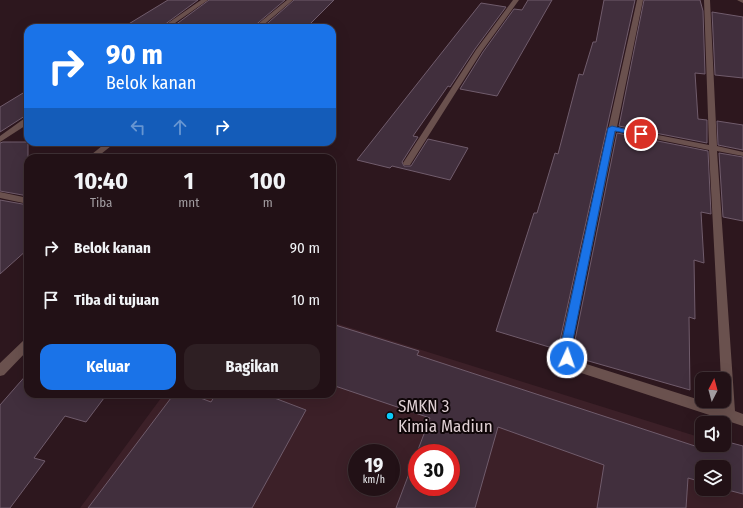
<!DOCTYPE html>
<html lang="id">
<style>
body{margin:0;font-family:"Fira Sans Condensed",sans-serif;background:#2e1f23;color:#f1f3f6;height:100vh;display:flex;flex-direction:column;font-size:15px;white-space:nowrap}
*{box-sizing:border-box;margin:0}
p{font-size:13px;color:#a29da1}
.icon{flex:none;width:22px;height:22px;fill:none;stroke:currentColor;stroke-width:2;stroke-linecap:round;stroke-linejoin:round}
.map{position:relative;flex:1;overflow:hidden}
.details{position:absolute;left:24px;top:154px;width:312px;height:244px;display:flex;flex-direction:column;background:#221116;border-radius:12px;box-shadow:0 4px 16px #0002,0 0 0 1px #3f3135}
.details>*{flex:none}
.top-card{position:absolute;left:24px;top:24px;width:312px;height:122px;border-radius:12px;box-shadow:0 4px 16px #0002,0 0 0 1px #3f3135;background:#1a73e8;color:#fff;overflow:hidden}
.needle{width:26px;rotate:6deg}
.tools{position:absolute;left:695px;top:372px;display:grid;gap:8px}
.tools a{display:grid;place-items:center;width:36px;height:36px;border-radius:8px;background:#221116;box-shadow:0 4px 16px #0002,0 0 0 1px #3f3135;font-size:20px}
.speed{position:absolute;left:348px;top:444px;display:flex;gap:8px;font-size:20px;font-weight:700;text-align:center}
.speed>*{display:grid;place-content:center;width:52px;height:52px;border-radius:50%;background:#221116;box-shadow:0 4px 16px #0002,0 0 0 1px #3f3135;line-height:1}
.speed small{font-size:10px;font-weight:400}
.speed .limit{border:6px solid #d22;background:#fff;color:#111}
.pin{position:absolute;display:grid;place-items:center;width:34px;height:34px;color:#fff;margin:-17px;border:2px solid #fff;border-radius:50%;box-shadow:0 1px 4px #0007}
.me{position:absolute;width:44px;margin:-22px;rotate:3deg;stroke-linejoin:round;filter:drop-shadow(0 0 3px #0008)}
.turn{display:flex;align-items:center;gap:14px;height:84px;padding:0 16px;font-size:18px}
.turn .icon{width:52px;height:52px;stroke-width:2.5}
.turn b{display:block;font-size:28px;line-height:34px}
.lanes{display:flex;align-items:center;height:38px;padding:0 16px;background:#0003;justify-content:center;gap:20px;direction:ltr}
.lanes .off{opacity:.35}
.eta{display:flex;justify-content:space-evenly;align-items:center;height:68px;text-align:center}
.eta b{font-size:24px;font-weight:700;line-height:28px}
.cta{display:flex;gap:8px;margin-top:auto;padding:8px 16px}
.cta a{flex:1;height:46px;border-radius:12px;background:#1a73e8;color:#fff;font-size:16px;font-weight:700;line-height:46px;text-align:center}
.cta a+a{background:#2e1f23;color:#f1f3f6}
ul{padding:0;list-style:none}
li{display:flex;align-items:center;gap:12px;height:52px;padding:0 16px}
li div{flex:1}
li b{display:block;font-size:15px}
li em{font-style:normal}
.map>svg:first-child{display:block}
.built{fill:#3c2028;fill-rule:evenodd}
.building{fill:#412f3d;stroke:#705c6c;fill-rule:evenodd}
.lines{fill:none;stroke-linecap:round;stroke-linejoin:round}
.minor{fill:#6a514e;fill-rule:evenodd}
.route{fill:#1a73e8;stroke:#114b97}
.poi-dot{fill:#0bcafa;stroke:#0f0608;stroke-width:1.5}
.labels{text-anchor:middle;stroke-width:4;stroke-linejoin:round;paint-order:stroke}
.near-poi-label{font-size:17px;fill:#dfcfd3;stroke:#0f0608;text-anchor:start}
</style>
<div class="map">
<svg width="743" height="508" viewBox="0 0 743 508">
<rect width="100%" height="100%" fill="#2d171e"/>
<path class="built" d="M 332,322 L 702,438 L 702,445 L 743,451 L 743,508 L 80,508 L 164,394 L 332,394 ZM 357,453 L 391,453 L 391,487 L 357,487 ZM 417,453 L 451,453 L 451,487 L 417,487 ZM 702,467 L 724,467 L 724,489 L 702,489 Z"/>
<path class="building" d="M 168,0 L 198,0 L 160,28 L 122,28 Z
M 209,0 L 285,0 L 252,28 L 171,28 Z
M 294,0 L 334,0 L 306,28 L 262,28 Z
M 528,0 L 552,0 L 497,96 L 460,89 L 483,52 L 514,9 L 522,10 Z
M 604,0 L 635,0 L 559,345 L 559,350 L 496,331 L 534,213 L 537,213 L 555,153 L 558,154 L 579,74 L 583,75 L 593,42 L 596,42 Z
M 644,0 L 700,0 L 703,11 L 705,74 L 695,73 L 698,119 L 707,120 L 707,143 L 619,126 Z
M 481,3 L 506,7 L 475,49 L 450,87 L 448,86 L 413,136 L 418,137 L 402,162 L 404,166 L 411,166 L 428,139 L 468,148 L 450,180 L 392,166 L 390,168 L 357,160 Z
M 712,12 L 743,17 L 743,78 L 715,75 Z
M 28,90 L 28,114 L 0,132 L 0,107 Z
M 717,121 L 743,125 L 743,150 L 718,145 Z
M 617,133 L 708,151 L 711,214 L 701,212 L 704,263 L 694,260 L 695,319 L 689,317 L 690,390 L 578,358 L 575,355 L 574,345 Z
M 3,142 L 28,142 L 28,196 L 0,191 L 0,143 Z
M 719,153 L 743,157 L 743,221 L 723,217 Z
M 0,200 L 28,205 L 28,249 L 0,274 Z
M 332,324 L 419,351 L 417,355 L 698,447 L 697,434 L 702,435 L 702,445 L 724,445 L 724,441 L 743,446 L 743,494 L 724,489 L 724,467 L 702,467 L 702,482 L 688,478 L 686,508 L 597,508 L 604,465 L 498,427 L 475,508 L 396,508 L 430,418 L 332,385 ZM 417,453 L 451,453 L 451,487 L 417,487 Z
M 28,373 L 28,394 L 107,394 L 86,422 L 65,416 L 34,458 L 45,461 L 10,508 L 0,508 L 0,405 Z
M 174,394 L 190,394 L 211,402 L 216,394 L 264,394 L 306,410 L 252,508 L 88,508 Z"/>
<g class="lines">
<path class="minor" d="M 201,0 L 208,0 L 168,28 L 161,28 Z
M 287,0 L 293,0 L 260,28 L 253,28 Z
M 513,0 L 519,0 L 482,51 L 410,165 L 404,165 L 403,163 L 476,50 Z
M 637,0 L 643,0 L 617,127 L 709,145 L 704,0 L 710,0 L 717,146 L 743,152 L 743,156 L 717,151 L 735,411 L 743,414 L 743,426 L 575,371 C 564,364 561,357 560,345 ZM 616,131 L 709,150 L 721,379 L 724,379 L 724,401 L 722,401 L 722,407 L 583,363 L 574,356 L 572,345 Z
M 737,0 L 743,0 L 743,3 Z
M 25,118 L 28,118 L 28,124 L 0,142 L 0,136 Z
M 107,142 L 116,142 L 96,158 L 87,158 Z
M 0,192 L 28,198 L 28,204 L 0,198 Z
M 28,338 L 28,350 L 4,375 L 0,376 L 0,363 L 24,340 Z"/>
</g>
<path class="route" d="M 612,126 L 644,134 L 641,136 L 615,131 L 572,345 L 571,361 L 563,361 L 561,345 L 608,128 Z"/>
<circle class="poi-dot" cx="390" cy="416" r="4"/>
<g class="labels">
<g class="near-poi-label">
<text x="398" y="412">SMKN 3<tspan x="398" dy="20">Kimia Madiun</tspan></text>
</g>
</g>
</svg>
<div class="tools">
<a><svg class="needle" viewBox="-14 -14 28 28"><path d="M0-13l5 13h-10z" fill="#e53935"/><path d="M0 13l5-13h-10z" fill="#a29da1"/></svg></a>
<a><svg class="icon" aria-label="sound" viewBox="0 0 24 24"><path d="M4 9h4l5-4v14l-5-4H4zM17 9q2 3 0 6"/></svg></a>
<a><svg class="icon" aria-label="layers" viewBox="0 0 24 24"><path d="M12 4l9 5-9 5-9-5zM3 14l9 5 9-5"/></svg></a>
</div>
<div class="speed"><div>19<small>km/h</small></div><div class="limit">30</div></div>
<div class="pin" style="left:641px;top:134px;background:#d93025"><svg class="icon" aria-label="arrive" viewBox="0 0 24 24"><path d="M6 21V4h12l-3 4 3 4H6"/></svg></div>
<svg class="me" style="left:567px;top:358px" viewBox="-20 -20 40 40"><circle r="17" fill="#1a73e8" stroke="#fff" stroke-width="3"/><path d="M0-11L8 9 0 5-8 9z" fill="#fff"/></svg>
<div class="top-card">
<div class="turn"><svg class="icon" aria-label="right" viewBox="0 0 24 24"><path d="M7 20v-9h11M14 6l5 5-5 5"/></svg><div><b>90 m</b>Belok kanan</div></div>
<div class="lanes"><svg class="icon off" aria-label="left" viewBox="0 0 24 24"><path d="M17 20v-9H6M10 6l-5 5 5 5"/></svg><svg class="icon off" aria-label="ahead" viewBox="0 0 24 24"><path d="M12 20V5M6 11l6-6 6 6"/></svg><svg class="icon" aria-label="right" viewBox="0 0 24 24"><path d="M7 20v-9h11M14 6l5 5-5 5"/></svg></div>
</div>
<section class="details">
<div class="eta">
<div><b>10:40</b><p>Tiba</p></div>
<div><b>1</b><p>mnt</p></div>
<div><b>100</b><p>m</p></div>
</div>
<ul>
<li><svg class="icon" aria-label="right" viewBox="0 0 24 24"><path d="M7 20v-9h11M14 6l5 5-5 5"/></svg><div><b>Belok kanan</b></div><em>90 m</em></li>
<li><svg class="icon" aria-label="arrive" viewBox="0 0 24 24"><path d="M6 21V4h12l-3 4 3 4H6"/></svg><div><b>Tiba di tujuan</b></div><em>10 m</em></li>
</ul>
<div class="cta"><a>Keluar</a><a>Bagikan</a></div>
</section>
</div>
